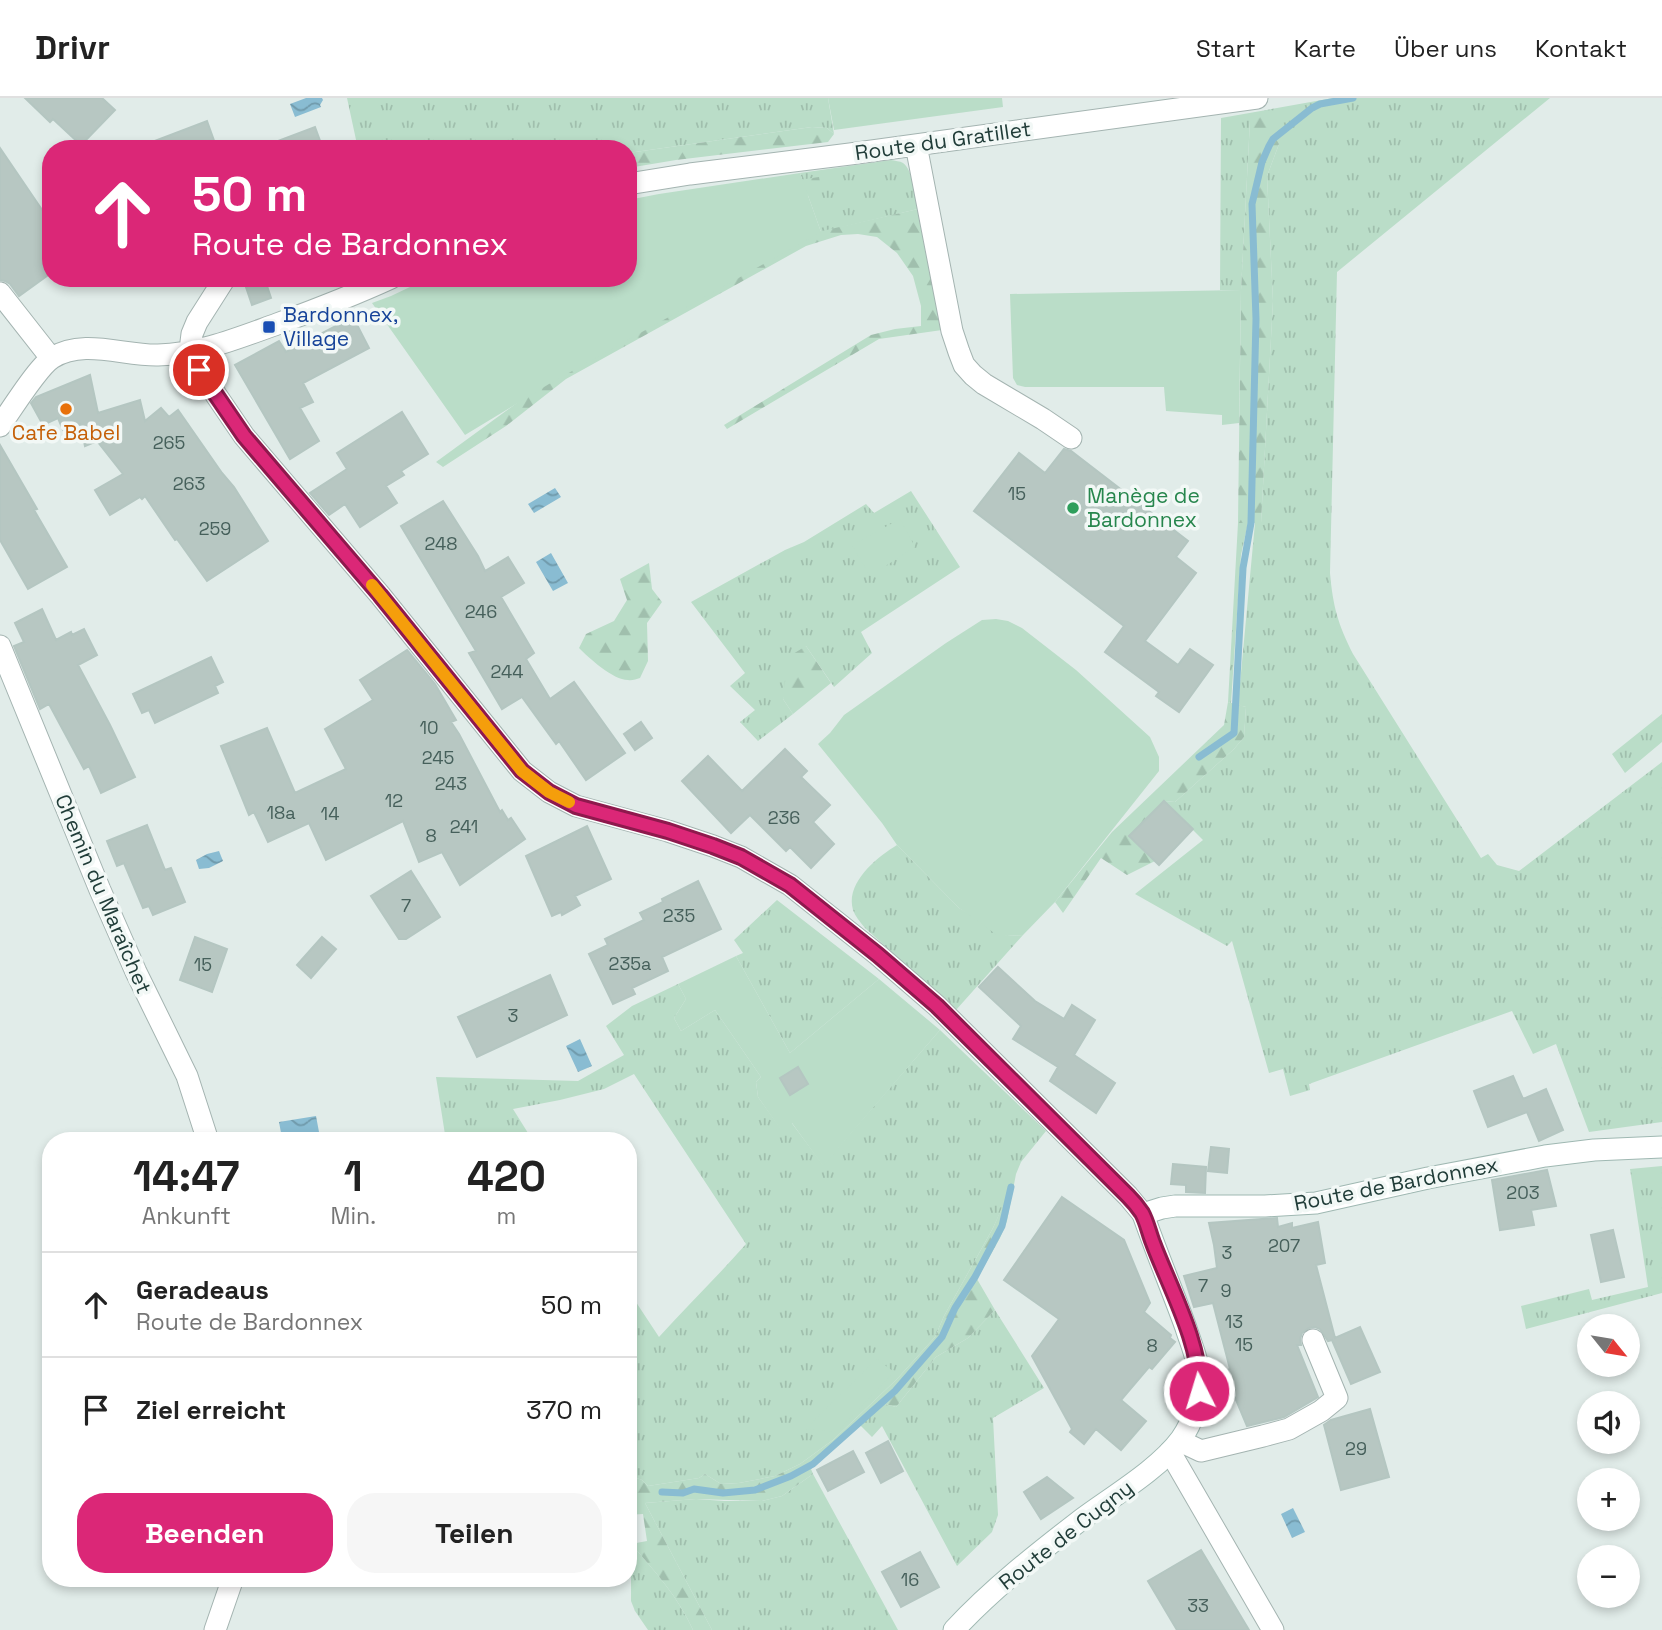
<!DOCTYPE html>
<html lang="de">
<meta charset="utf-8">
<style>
body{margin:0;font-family:"Space Grotesk",sans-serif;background:#f6f6f6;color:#222;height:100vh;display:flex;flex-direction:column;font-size:26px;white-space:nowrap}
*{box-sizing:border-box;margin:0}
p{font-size:23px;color:#767676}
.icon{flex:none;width:38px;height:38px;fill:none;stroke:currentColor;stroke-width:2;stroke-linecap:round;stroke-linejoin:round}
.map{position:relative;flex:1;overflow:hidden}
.drawer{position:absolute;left:42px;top:1034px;width:595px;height:455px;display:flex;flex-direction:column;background:#fff;border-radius:28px;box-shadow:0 4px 10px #0003}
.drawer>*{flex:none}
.top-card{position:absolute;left:42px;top:42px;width:595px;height:147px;border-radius:28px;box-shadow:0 4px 10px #0003;background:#db2777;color:#fff;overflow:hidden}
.needle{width:46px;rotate:120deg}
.controls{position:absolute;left:1577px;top:1216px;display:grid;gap:14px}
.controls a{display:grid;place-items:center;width:63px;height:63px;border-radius:50%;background:#fff;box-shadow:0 4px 10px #0003;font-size:35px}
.pin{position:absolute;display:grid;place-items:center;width:60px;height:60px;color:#fff;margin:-30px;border:4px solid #fff;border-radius:50%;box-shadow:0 2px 7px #0007}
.me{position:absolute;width:77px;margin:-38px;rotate:355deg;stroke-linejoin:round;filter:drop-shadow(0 0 5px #0008)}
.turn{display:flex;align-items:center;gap:24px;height:147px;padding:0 35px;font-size:32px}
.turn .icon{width:91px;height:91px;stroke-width:2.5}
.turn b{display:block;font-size:49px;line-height:60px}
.eta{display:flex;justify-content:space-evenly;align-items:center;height:119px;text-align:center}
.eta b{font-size:42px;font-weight:800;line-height:49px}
.action{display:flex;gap:14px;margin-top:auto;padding:14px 35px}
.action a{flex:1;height:80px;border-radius:28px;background:#db2777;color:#fff;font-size:28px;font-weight:800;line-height:80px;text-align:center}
.action a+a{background:#f6f6f6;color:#222}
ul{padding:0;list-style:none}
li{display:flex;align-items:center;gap:21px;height:105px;padding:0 35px;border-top:2px solid #e0e0e0}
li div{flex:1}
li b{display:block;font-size:26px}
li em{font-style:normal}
header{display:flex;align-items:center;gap:42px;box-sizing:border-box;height:98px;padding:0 35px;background:#fff;border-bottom:2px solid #e0e0e0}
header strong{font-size:33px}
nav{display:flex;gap:38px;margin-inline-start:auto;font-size:24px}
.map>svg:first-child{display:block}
.grass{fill:url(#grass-tufts)}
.forest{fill:url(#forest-firs)}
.green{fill:#baddc8}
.water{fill:url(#water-waves)}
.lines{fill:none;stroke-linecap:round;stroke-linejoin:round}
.stream{stroke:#89bcd2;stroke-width:7}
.building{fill:#b7c7c2;stroke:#b4c6c1;stroke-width:2}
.street-casing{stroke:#a4b4b1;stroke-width:23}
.secondary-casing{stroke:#9fb8b2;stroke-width:23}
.street{stroke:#fff;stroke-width:21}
.secondary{stroke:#fff;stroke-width:21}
.route-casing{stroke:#8e194d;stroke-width:18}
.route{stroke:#db2777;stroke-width:12}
.slow{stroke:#f59e0b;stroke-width:12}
.transit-dot{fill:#1a4fb4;stroke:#f2f8f6;stroke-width:2.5}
.food-dot{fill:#e8710a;stroke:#f2f8f6;stroke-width:2.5}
.leisure-dot{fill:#2e9e5b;stroke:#f2f8f6;stroke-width:2.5}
.labels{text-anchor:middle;stroke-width:7;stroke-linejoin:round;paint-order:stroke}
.number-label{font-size:18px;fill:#46605b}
.street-label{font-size:21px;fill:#213d39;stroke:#f2f8f6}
.transit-label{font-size:21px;fill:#164399;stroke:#f2f8f6;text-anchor:start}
.food-label{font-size:21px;fill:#c56008;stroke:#f2f8f6}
.leisure-label{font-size:21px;fill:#27864d;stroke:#f2f8f6;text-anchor:start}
</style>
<header>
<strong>Drivr</strong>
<nav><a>Start</a><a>Karte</a><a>Über uns</a><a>Kontakt</a></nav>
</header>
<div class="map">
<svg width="1662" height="1532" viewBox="0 0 1662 1532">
<defs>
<pattern id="grass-tufts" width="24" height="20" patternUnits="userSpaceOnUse" patternTransform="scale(1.75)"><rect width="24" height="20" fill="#baddc8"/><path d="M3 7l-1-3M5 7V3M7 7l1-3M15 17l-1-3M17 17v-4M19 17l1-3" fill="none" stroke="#a0bfad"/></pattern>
<pattern id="forest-firs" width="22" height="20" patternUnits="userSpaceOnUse" patternTransform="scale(1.75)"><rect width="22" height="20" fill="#baddc8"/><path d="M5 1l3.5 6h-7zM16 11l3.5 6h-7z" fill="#a0bfad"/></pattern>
<pattern id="water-waves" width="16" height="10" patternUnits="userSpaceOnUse" patternTransform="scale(1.75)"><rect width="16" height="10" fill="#89bcd2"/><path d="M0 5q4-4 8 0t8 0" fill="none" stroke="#709aab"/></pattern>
</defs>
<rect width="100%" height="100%" fill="#e1ece9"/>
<path class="grass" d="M 347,0 L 828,0 L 834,36 L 827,30 L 812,29 L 628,55 L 628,51 L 358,51 Z
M 1333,0 L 1550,0 L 1337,174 L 1330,475 C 1333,509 1338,526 1353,556 L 1481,760 L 1488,756 L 1497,767 L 1519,773 L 1662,664 L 1662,1024 L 1589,1034 L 1556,946 L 1533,956 L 1512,913 L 1309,986 L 1310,992 L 1290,998 L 1283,971 L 1269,975 L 1232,843 L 1227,848 L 1135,796 L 1203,742 L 1164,703 L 1175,704 L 1234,651 L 1244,639 L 1246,609 L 1238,607 L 1255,425 L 1261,425 L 1273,203 L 1267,78 L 1279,46 L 1250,23 L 1241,192 L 1220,192 L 1221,20 Z
M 891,62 C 895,63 900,63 903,65 C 913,72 916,99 918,111 L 821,134 L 800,75 Z
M 911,393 L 960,469 L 861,534 L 872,555 L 834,589 L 806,548 L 783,601 L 793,616 L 758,643 L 740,624 L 755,612 L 730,588 L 745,575 L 691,504 L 785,452 L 804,444 L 866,406 L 874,415 Z
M 1238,425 L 1248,425 L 1241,457 L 1231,605 L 1228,604 Z
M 1662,616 L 1662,644 L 1625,675 L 1612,656 Z
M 897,747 L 959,810 L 1007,838 L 1023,837 L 956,912 L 865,830 C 860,824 855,818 853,812 C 845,785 877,759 897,747 Z
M 777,802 L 879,881 L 790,955 L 736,858 L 743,855 L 734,842 Z
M 678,886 L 686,901 L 674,920 L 681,933 L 715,912 L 761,979 L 756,984 L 758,999 L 781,1031 L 791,1024 L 823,1067 L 940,932 L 1046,1033 L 1021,1064 L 1016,1076 L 1007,1123 L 1003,1108 L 993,1130 L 944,1218 L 935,1239 L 897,1281 L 833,1342 L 800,1366 L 775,1378 L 739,1385 L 721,1386 L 705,1376 L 699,1380 L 648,1388 L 642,1382 L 628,1377 L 628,1192 L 659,1239 C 687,1208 718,1178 746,1146 L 634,976 L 604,991 L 560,1002 L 513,1011 L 533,1043 L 446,1043 L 436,979 L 578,983 L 624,957 L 606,928 L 632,908 Z
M 1662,1068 L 1662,1195 L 1526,1231 L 1521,1208 L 1589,1191 L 1592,1202 L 1648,1189 L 1630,1071 Z
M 995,1212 L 1044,1290 L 993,1320 L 998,1417 L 992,1434 L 957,1468 L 882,1328 L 872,1339 L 860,1327 L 885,1306 L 896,1309 L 936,1259 L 968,1240 Z
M 813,1376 L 898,1532 L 712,1532 L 645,1405 L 696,1401 L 724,1403 L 762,1403 L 782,1398 Z
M 631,1446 C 654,1472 679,1500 693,1532 L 648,1532 L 635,1513 L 631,1503 Z"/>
<path class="forest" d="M 1261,18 L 1279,46 L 1267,78 L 1273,203 L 1261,425 L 1238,425 L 1241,192 L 1250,23 Z
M 812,29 L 827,30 L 834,36 L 828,44 L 676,62 L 628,70 L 628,55 Z
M 819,79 L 821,89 L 804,99 L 809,136 L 918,111 L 942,232 L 879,241 L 727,331 L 724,327 L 871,237 L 895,231 L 921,228 L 921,208 L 913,178 L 897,155 L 877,139 L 858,136 L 841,137 L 806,148 L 566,281 L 506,328 L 443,369 L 436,364 L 550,281 L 778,85 Z
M 649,465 L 652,491 L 662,504 L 647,525 L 648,563 L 640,580 C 636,581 632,583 628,582 C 613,582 589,560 579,550 L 586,536 L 614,523 L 627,502 L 620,481 Z
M 806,548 L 831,585 L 793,616 L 783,601 L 788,559 Z
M 1228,604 L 1246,609 L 1244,639 L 1234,651 L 1175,704 L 1164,703 L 1129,738 L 1155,763 L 1127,777 L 1101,760 L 1063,815 L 1055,804 L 1112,734 L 1224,627 Z
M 1003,1107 L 1007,1123 L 1000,1140 L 977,1181 L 995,1212 L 968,1240 L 936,1259 L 896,1309 L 885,1306 L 811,1371 L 813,1376 L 782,1398 L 762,1403 L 696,1401 L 645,1405 L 712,1532 L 693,1532 C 679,1500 654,1472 631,1446 L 647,1443 L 643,1416 L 628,1417 L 628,1377 L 642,1382 L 648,1388 L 699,1380 L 705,1376 L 721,1386 L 739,1385 L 775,1378 L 800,1366 L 833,1342 L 897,1281 L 935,1239 L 944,1218 L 993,1130 Z"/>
<path class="green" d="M 828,0 L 1002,0 L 1003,9 L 834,32 Z
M 800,75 L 821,134 L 549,286 L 465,337 L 372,205 L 391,198 L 429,180 L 628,180 L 628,102 L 659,96 Z
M 1241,192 L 1239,325 L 1222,327 L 1222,317 L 1166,313 L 1164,289 L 1025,289 L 1017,287 L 1013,280 L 1010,196 Z
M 900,421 L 915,449 L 870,478 L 852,447 Z
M 996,521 L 1008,523 L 1022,530 L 1076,572 L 1150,639 L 1159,659 L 1159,673 L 1055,804 L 1023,837 L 1007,838 L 997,837 L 959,810 L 897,747 L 882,725 L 818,646 L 830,635 L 844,617 L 946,545 L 982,522 Z
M 736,858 L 790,955 L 879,881 L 940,932 L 823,1068 L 792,1025 L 781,1032 L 758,999 L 756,984 L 761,979 L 715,912 L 681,933 L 674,920 L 686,901 L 678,886 Z
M 877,1261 L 894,1274 L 837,1334 L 805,1331 Z"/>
<path class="water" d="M 306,0 L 322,0 L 323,2 L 320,7 L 321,9 L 295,19 L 290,6 Z
M 555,390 L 561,399 L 534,415 L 528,406 Z
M 551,455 L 568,485 L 553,493 L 536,464 Z
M 219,753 L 223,763 L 209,770 L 199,771 L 196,762 L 207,756 Z
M 580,941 L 592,968 L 578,974 L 566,948 Z
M 316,1018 L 319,1034 L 282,1040 L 279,1024 Z
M 1293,1410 L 1305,1434 L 1292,1440 L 1281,1416 Z"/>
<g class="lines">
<path class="stream" d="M 1199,659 L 1234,635 L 1243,470 L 1251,425 L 1256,221 L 1252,106 L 1262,64 L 1269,48 L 1273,41 L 1312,10 L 1320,6 L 1353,0
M 662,1394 L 683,1395 L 694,1391 L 723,1395 L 755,1392 L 791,1378 L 813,1366 L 895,1293 L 942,1239 L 955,1210 L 975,1179 L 1002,1128 L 1011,1089"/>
</g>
<path class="building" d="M 25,0 L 102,0 L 115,12 L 81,47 L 53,21 L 50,24 Z
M 207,23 L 217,51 L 139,51 L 139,49 Z
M 315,29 L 323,51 L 263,51 L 262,49 Z
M 0,50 L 51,125 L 51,175 L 19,198 L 10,186 L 5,183 L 0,182 Z
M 265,182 L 271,200 L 252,207 L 246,189 Z
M 353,219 L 369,250 L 303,285 L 313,304 L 300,310 L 319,343 L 290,361 L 235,267 L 279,243 L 286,254 Z
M 90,277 L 98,315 L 140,302 L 145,323 L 161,310 L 169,319 L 178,312 L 222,375 L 234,389 L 268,443 L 207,483 L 177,441 L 175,442 L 145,398 L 142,401 L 140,399 L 110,417 L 95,392 L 123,376 L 97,343 L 85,348 L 80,326 L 63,332 L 58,320 L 43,327 L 31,305 L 36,299 Z
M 402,314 L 428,356 L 401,373 L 404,377 L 386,388 L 397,405 L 360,429 L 345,406 L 329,417 L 310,395 L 347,371 L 337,355 Z
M 0,347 L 37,411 L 34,412 L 67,469 L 28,491 L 0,442 Z
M 1064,351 L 1071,353 L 1188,443 L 1176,459 L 1196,475 L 1145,543 L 1178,567 L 1190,551 L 1213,567 L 1179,614 L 1156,598 L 1159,594 L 1105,554 L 1124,528 L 974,413 L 1019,355 L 1045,375 Z
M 443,403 L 478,458 L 485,473 L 508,459 L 524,485 L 501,499 L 534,555 L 526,561 L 550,601 L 574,584 L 625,655 L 586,682 L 559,643 L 556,646 L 522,599 L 502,611 L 469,555 L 476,553 L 401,428 Z
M 42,511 L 56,542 L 71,534 L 72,537 L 84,531 L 97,557 L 78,567 L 110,627 L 135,679 L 101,695 L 89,668 L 84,671 L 49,606 L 40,611 L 14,548 L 24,544 L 15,525 Z
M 407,552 L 435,586 L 456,622 L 451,624 L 459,636 L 500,714 L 502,712 L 508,722 L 511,720 L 525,741 L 460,787 L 442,754 L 419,764 L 403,723 L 326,762 L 309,725 L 268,744 L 254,714 L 249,717 L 221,648 L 267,630 L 295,695 L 346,671 L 325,631 L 373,602 L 360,582 Z
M 211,559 L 223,584 L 215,588 L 218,595 L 155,625 L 149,612 L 142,615 L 133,596 Z
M 641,624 L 652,640 L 635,652 L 624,636 Z
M 785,651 L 807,673 L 801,679 L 830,707 L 813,724 L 834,746 L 811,770 L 790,749 L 786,753 L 750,717 L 731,735 L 682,683 L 708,658 L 742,693 Z
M 1164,703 L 1193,731 L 1159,767 L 1129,738 Z
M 147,727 L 165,772 L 171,770 L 185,804 L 153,817 L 149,808 L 143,810 L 124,765 L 117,768 L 107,743 Z
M 587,728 L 611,781 L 575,798 L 580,807 L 562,817 L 561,814 L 552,818 L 526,758 Z
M 411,773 L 440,819 L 406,841 L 399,841 L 371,798 Z
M 698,783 L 721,831 L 662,859 L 668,873 L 632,890 L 635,896 L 613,906 L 589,856 L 608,847 L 605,841 L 644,822 L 640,815 L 663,804 L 662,801 Z
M 195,839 L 227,851 L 212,894 L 180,882 Z
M 322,839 L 336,851 L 311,880 L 297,867 Z
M 998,869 L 1035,903 L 1064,921 L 1072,907 L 1095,922 L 1074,957 L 1115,985 L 1096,1015 L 1050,983 L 1058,969 L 1013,941 L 1021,928 L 979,889 Z
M 550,877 L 567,917 L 477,959 L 458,919 Z
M 798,969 L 808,986 L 790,997 L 780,980 Z
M 1513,978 L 1523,1001 L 1546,991 L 1563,1032 L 1539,1043 L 1527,1014 L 1488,1029 L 1474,993 Z
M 1211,1049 L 1229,1051 L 1227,1075 L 1208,1073 Z
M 1173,1066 L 1206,1069 L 1205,1095 L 1186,1094 L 1186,1087 L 1171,1086 Z
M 1547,1072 L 1556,1108 L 1531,1112 L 1534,1127 L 1500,1132 L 1492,1082 Z
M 1062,1099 L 1124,1142 L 1150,1205 L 1144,1214 L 1171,1237 L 1170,1240 L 1175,1244 L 1152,1271 L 1149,1269 L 1121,1302 L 1146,1323 L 1121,1352 L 1096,1331 L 1084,1346 L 1070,1334 L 1072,1331 L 1032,1258 L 1059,1221 L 1004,1182 Z
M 1277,1120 L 1278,1129 L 1292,1125 L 1292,1130 L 1318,1124 L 1325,1165 L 1316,1167 L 1335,1240 L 1360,1229 L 1380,1274 L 1351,1286 L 1332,1242 L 1328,1243 L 1320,1231 L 1315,1229 L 1309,1230 L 1302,1235 L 1300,1241 L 1301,1247 L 1297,1247 L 1318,1299 L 1284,1319 L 1247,1328 L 1224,1273 L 1230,1271 L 1213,1205 L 1194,1209 L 1184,1178 L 1217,1170 L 1214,1147 L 1209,1125 Z
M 1613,1132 L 1624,1179 L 1601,1184 L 1591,1137 Z
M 1370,1311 L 1389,1379 L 1341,1392 L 1324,1327 L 1331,1322 Z
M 888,1343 L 903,1373 L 881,1385 L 866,1355 Z
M 853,1353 L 864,1374 L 828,1393 L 817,1372 Z
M 1047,1379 L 1073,1400 L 1041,1421 L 1024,1394 Z
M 1201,1452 L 1249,1532 L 1177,1532 L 1148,1483 Z
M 920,1454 L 939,1489 L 901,1509 L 882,1474 Z"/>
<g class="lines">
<defs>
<path id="street" d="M 916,47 L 952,233 L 959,254 L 964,267 L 973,277 L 984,286 L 1043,321 L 1071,340
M 628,86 L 690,76 L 850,56 L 1257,0
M 0,195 L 51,260
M 190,252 L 199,272 L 244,338 L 380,497 L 522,673 L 549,694 L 576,708 L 668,733 L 713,748 L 741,759 L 790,787 L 878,857 L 937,908 L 1128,1098 L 1143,1116
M 190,252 L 192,236 L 197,224 L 225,180
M 0,328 C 11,312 38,269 52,260 C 83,240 124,258 158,257 C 199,256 238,240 277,226 C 315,212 354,197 391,180
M 0,548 L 100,792 L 136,874 L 187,978 L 208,1043
M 1180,1343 L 1201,1353 L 1263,1338 L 1289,1331 L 1321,1313 L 1337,1300 L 1313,1242
M 1170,1354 L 1273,1532
M 215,1532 L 233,1480"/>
<path id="secondary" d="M 954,1532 C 992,1491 1038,1455 1082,1421 C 1113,1398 1159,1371 1181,1341 C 1193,1324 1200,1301 1199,1281 C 1199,1263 1191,1246 1186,1230 C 1172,1191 1156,1154 1143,1116 L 1162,1110 L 1175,1108 L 1265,1108 L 1316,1105 L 1428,1080 L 1545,1058 L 1594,1052 L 1662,1049"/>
</defs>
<use href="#street" class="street-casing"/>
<use href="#secondary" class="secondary-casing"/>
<use href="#street" class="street"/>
<use href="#secondary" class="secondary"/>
</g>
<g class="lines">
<defs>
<path id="route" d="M 199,272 L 244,338 L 380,497 L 522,673 L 549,694 L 576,708 L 668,733 L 713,748 L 741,759 L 790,787 L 878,857 L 937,908 L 1128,1098 C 1133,1103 1138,1109 1142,1115 C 1147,1124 1149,1135 1153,1145 C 1169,1188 1202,1248 1199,1293"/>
</defs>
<use href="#route" class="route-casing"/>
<use href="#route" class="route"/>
<path class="slow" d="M 372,487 L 522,673 L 549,694 L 569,704"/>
</g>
<rect class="transit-dot" x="262" y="222" width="14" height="14" rx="3.5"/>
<circle class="food-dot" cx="66" cy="311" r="7"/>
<circle class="leisure-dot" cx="1073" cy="410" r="7"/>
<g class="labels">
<g class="number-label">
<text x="169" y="351">265</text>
<text x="189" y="392">263</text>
<text x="1017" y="402">15</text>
<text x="215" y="437">259</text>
<text x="441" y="452">248</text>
<text x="481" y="520">246</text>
<text x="507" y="580">244</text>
<text x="429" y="636">10</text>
<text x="438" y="666">245</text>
<text x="451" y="692">243</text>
<text x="394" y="709">12</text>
<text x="281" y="721">18a</text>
<text x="330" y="722">14</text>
<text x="784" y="726">236</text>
<text x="464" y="735">241</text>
<text x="431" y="744">8</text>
<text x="406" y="814">7</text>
<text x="679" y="824">235</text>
<text x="630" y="872">235a</text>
<text x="203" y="873">15</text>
<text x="513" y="924">3</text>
<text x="1523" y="1101">203</text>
<text x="1284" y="1154">207</text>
<text x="1227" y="1161">3</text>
<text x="1203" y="1194">7</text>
<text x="1226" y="1199">9</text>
<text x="1234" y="1230">13</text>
<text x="1244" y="1253">15</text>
<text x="1152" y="1254">8</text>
<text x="1356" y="1357">29</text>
<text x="910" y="1488">16</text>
<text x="1198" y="1514">33</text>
</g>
<g class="street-label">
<text transform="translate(943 43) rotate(-8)" y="7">Route du Gratillet</text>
<text transform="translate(103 796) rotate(67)" y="7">Chemin du Maraîchet</text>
<text transform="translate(1396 1086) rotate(-11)" y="7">Route de Bardonnex</text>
<text transform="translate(1066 1437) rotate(-38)" y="7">Route de Cugny</text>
</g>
<g class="transit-label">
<text x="283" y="224">Bardonnex,<tspan x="283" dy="24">Village</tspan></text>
</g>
<g class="food-label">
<text x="66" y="342">Cafe Babel</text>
</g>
<g class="leisure-label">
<text x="1087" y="405">Manège de<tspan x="1087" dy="24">Bardonnex</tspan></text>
</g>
</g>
</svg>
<div class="controls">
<a><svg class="needle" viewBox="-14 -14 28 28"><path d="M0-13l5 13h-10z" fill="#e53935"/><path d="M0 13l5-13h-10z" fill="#767676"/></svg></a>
<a><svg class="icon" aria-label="sound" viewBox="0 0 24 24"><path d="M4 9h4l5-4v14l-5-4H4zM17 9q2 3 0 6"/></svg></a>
<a>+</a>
<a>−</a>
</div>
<div class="pin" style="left:199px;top:272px;background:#d93025"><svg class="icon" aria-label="arrive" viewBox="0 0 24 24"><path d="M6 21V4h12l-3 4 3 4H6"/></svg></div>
<svg class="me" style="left:1199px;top:1293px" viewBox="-20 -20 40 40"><circle r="17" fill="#db2777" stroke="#fff" stroke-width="3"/><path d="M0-11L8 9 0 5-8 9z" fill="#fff"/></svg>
<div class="top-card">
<div class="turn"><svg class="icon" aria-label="ahead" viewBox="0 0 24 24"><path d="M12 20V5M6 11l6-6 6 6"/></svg><div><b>50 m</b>Route de Bardonnex</div></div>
</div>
<section class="drawer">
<div class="eta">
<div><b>14:47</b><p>Ankunft</p></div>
<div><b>1</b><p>Min.</p></div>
<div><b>420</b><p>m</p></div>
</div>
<ul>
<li><svg class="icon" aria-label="ahead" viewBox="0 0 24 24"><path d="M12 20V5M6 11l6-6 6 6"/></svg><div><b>Geradeaus</b><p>Route de Bardonnex</p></div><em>50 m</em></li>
<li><svg class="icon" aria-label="arrive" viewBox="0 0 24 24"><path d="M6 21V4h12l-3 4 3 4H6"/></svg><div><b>Ziel erreicht</b></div><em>370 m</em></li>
</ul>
<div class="action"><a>Beenden</a><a>Teilen</a></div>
</section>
</div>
